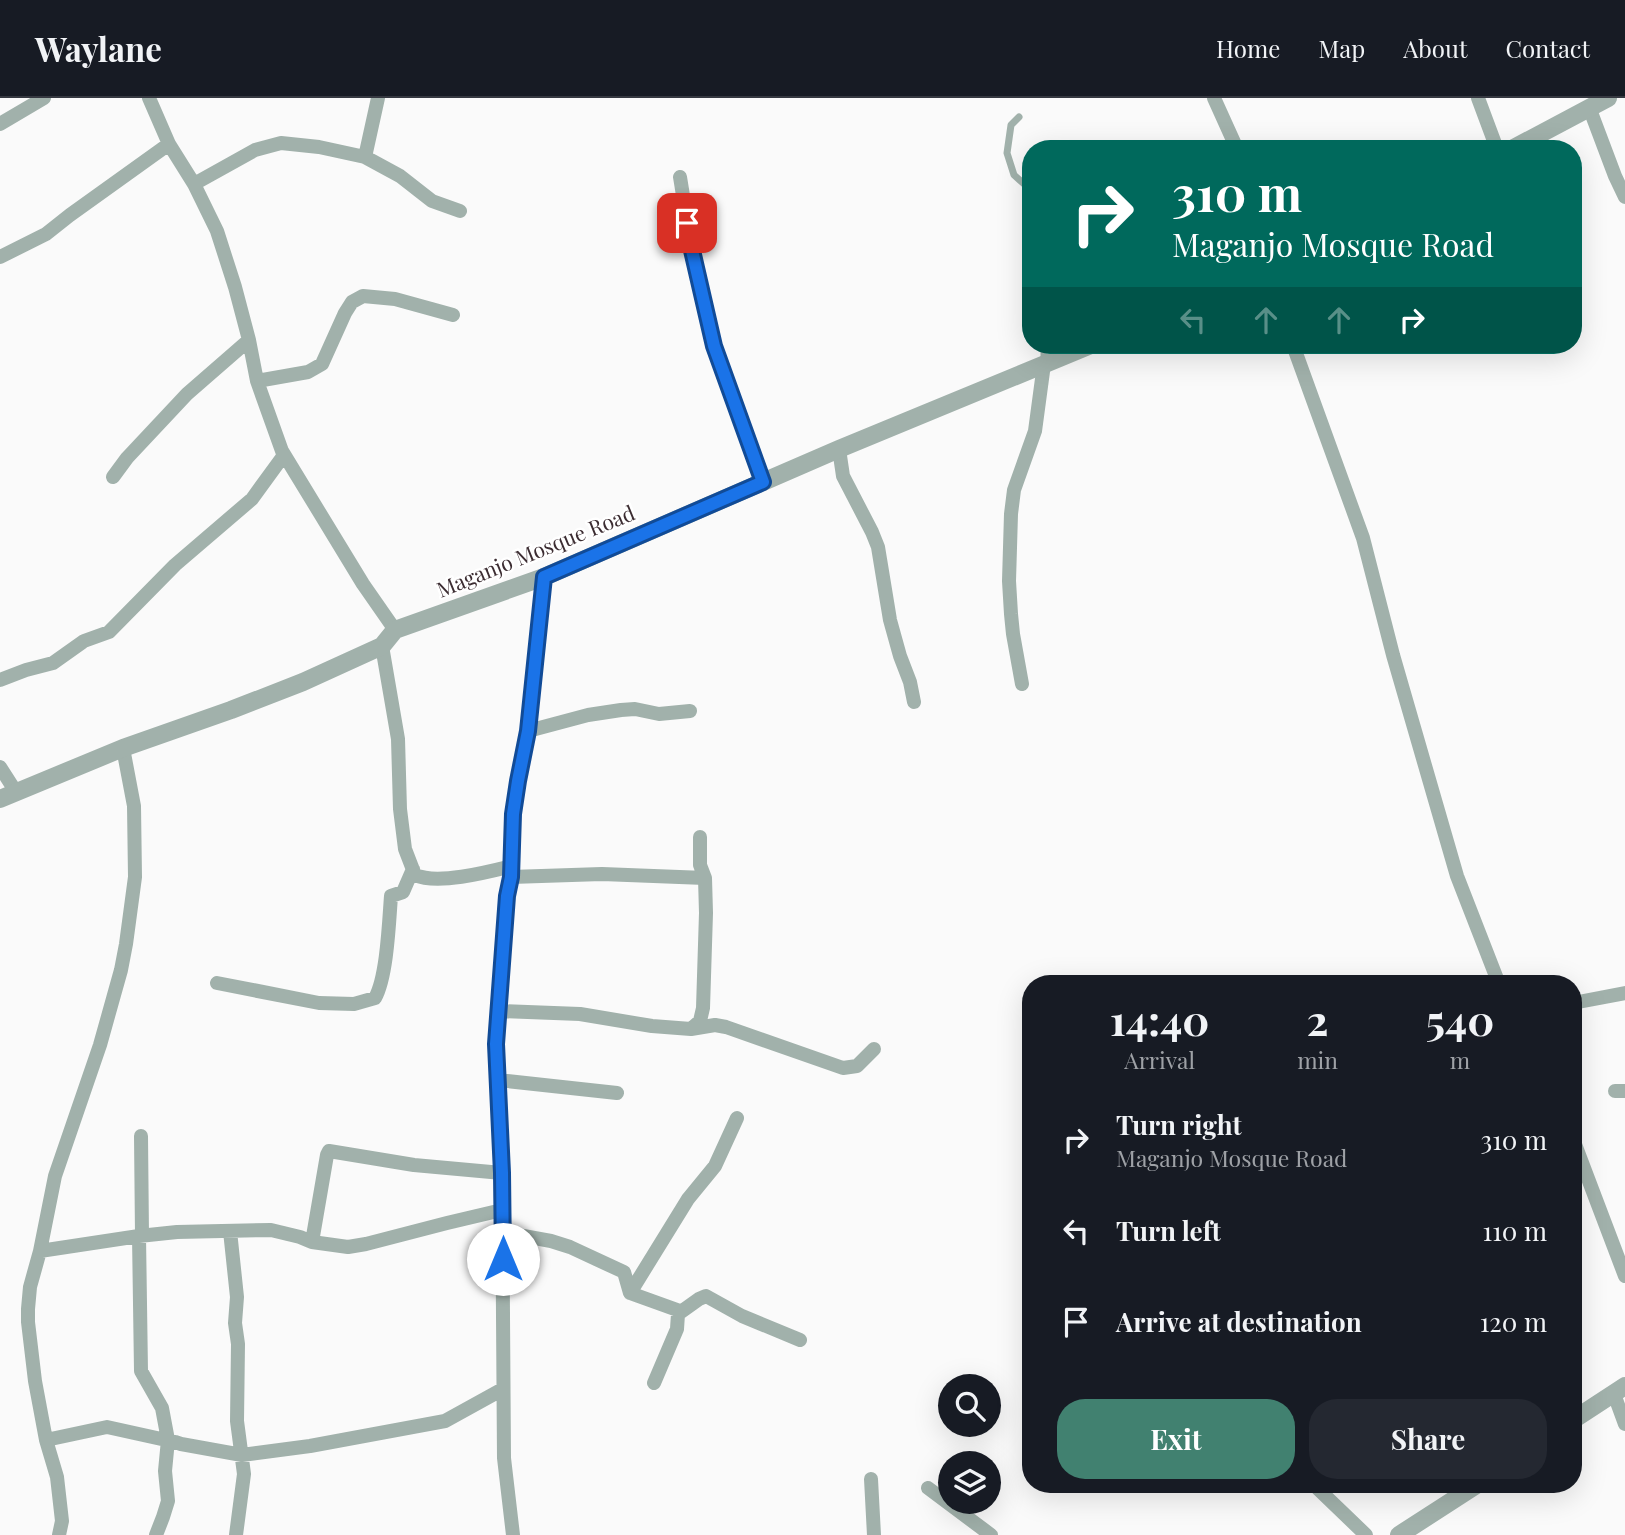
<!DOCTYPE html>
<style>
body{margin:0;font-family:"Playfair Display",serif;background:#242831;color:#f1f3f6;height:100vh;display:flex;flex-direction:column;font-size:26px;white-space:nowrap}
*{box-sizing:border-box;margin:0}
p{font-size:23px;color:#9ea1a6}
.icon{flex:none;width:38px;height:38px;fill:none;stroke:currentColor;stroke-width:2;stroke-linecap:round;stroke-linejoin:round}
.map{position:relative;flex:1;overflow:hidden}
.drawer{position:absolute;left:1022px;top:877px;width:560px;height:518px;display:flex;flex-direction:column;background:#171b24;border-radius:28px;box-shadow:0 7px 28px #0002}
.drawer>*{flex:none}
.hud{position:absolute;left:1022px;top:42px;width:560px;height:214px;border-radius:28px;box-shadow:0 7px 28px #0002;background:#00695c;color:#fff;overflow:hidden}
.buttons{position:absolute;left:938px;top:1276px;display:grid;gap:14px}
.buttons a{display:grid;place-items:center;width:63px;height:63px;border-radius:50%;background:#171b24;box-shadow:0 7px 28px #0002;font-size:35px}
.pin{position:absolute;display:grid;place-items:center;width:60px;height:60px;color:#fff;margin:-30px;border-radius:14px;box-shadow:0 4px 10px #0006}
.me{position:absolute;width:77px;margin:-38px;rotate:0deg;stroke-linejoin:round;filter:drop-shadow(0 0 5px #0008)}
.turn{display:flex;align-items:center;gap:24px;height:147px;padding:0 35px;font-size:32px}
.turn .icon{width:91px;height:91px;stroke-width:2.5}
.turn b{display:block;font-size:49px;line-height:60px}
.lanes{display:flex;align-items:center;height:66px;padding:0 35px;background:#0003;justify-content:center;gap:35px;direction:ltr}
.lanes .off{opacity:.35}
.eta{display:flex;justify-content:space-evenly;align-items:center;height:119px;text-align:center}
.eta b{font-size:42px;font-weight:700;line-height:49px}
.primary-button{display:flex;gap:14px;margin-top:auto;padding:14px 35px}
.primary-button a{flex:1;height:80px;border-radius:28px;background:#418170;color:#fff;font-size:28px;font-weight:700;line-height:80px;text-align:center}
.primary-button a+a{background:#242831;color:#f1f3f6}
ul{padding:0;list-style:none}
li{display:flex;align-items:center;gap:21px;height:91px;padding:0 35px}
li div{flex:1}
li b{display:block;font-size:26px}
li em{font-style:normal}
header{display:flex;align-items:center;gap:42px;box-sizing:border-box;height:98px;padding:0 35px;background:#171b24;border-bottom:2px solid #363941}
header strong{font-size:33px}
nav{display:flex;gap:38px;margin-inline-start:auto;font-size:24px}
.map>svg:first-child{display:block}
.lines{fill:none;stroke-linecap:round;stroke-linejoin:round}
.service{stroke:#a1b1ab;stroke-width:7}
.minor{stroke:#a1b1ab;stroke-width:14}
.tertiary{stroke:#a1b1ab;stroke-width:18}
.route-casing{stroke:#114b97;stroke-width:18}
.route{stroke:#1a73e8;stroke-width:12}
.labels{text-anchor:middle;stroke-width:5;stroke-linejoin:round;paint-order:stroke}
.street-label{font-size:21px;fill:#3c2d32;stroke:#fff}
</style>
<header>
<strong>Waylane</strong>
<nav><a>Home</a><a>Map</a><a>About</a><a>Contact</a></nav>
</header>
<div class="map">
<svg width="1625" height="1437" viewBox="0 0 1625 1437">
<rect width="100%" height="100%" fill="#fafafa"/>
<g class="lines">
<path class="service" d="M 1019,19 L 1011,27 L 1007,55 L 1014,77 L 1031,92
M 1044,247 L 1044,265"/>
<path class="minor" d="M 149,0 L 169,46 L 194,86 L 217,133 L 235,189 L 249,242 L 257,283 L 282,353 L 363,486 L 395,532
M 1214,0 L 1237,51
M 1478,0 L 1497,51
M 1589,9 L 1615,78 L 1625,99
M 0,26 L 44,0
M 365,59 L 378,0
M 680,79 L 691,147 L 714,249 L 763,384
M 194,86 L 255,52 L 281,45 L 319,49 L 365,59 L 400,78 L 432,103 L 460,113
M 0,159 L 46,136 L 70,117 L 169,46
M 1293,247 L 1363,440 L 1393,557 L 1457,778 L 1499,886
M 257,283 L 308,274 L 322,266 L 345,215 L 352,204 L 363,198 L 395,201 L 453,217
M 839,351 L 843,378 L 872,434 L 878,449 L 890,522 L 900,558 L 910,584 L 914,604
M 113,379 L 127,360 L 187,296 L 249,242
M 382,548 L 398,641 L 400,711 L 405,751 L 415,777 C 438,787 488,774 512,768
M 0,582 L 26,572 L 53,565 L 84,543 L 109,534 L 175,467 L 252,401 L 284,357
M 1022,586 L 1013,536 L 1011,516 L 1009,483 L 1011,416 L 1014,392 L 1035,333 L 1044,266
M 528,633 L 588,617 L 621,612 L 635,611 L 659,616 L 690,613
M 0,669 L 16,694
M 511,779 L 602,776 L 705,780 L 700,767 L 700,739
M 217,885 L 319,905 L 354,906 L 375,900 C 387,879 389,824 391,798 L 403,794 L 413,771
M 1573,905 L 1625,895
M 498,913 L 580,916 L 652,928 L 691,931 L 715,927 L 726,929 L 843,970 L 857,968 L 874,951
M 691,931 L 700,923 L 703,910 L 706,815 L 705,780
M 498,982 L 617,995
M 1615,993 L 1625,993
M 141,1038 L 142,1137
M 1573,1041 L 1625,1178
M 230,1133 L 237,1199 L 235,1225 L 238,1246 L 237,1323 L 244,1376 L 236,1437
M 502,1134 L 551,1143 L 570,1149 L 624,1174 L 630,1195 L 680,1213
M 139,1138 L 141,1273 L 162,1310 L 168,1342 L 165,1373 L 168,1403 L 163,1419 L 156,1437
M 312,1144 L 327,1057 L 329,1053 L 414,1067 L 502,1075
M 40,1153 L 139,1138 L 177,1134 L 271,1132 L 300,1139 L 312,1144 L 348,1149 L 366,1146 L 447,1125 L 502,1112
M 630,1195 L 688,1101 L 715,1068 L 737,1020
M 654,1285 L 677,1231 L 678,1216 L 699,1201 L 706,1198 L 742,1218 L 800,1242
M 1614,1296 L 1625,1326
M 46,1342 L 107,1329 L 175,1344 L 181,1346 L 242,1357 L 310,1348 L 445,1323 L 503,1291
M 871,1381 L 874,1437
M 1313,1386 L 1366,1437
M 928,1390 L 991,1437
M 59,1437 L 62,1423 L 57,1379 L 46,1342 L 35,1283 L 28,1224 L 28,1211 L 30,1189 L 40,1153 L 55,1078 L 100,947 L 121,872 L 126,846 L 135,779 L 134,708 L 123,650
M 513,1437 L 504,1360 L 502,1075 L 496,946 L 507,798 L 511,779 L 513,716 L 518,683 L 528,633 L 544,479"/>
<path class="tertiary" d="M 1512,51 L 1608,0
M 0,701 L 123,650 L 231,612 L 303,584 L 382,548 L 395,532 L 544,479 L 839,351 L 1091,247
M 1573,1322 L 1625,1288
M 1399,1437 L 1478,1386"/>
</g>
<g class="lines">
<defs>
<path id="route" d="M 503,1161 L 502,1075 L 496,946 L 507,798 L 511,779 L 513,716 L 518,683 L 528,633 L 544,479 L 763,384 L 714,248 L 691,148 L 687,125"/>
</defs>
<use href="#route" class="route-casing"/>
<use href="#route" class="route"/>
</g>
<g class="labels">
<g class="street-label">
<text transform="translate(536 454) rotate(-22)" y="7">Maganjo Mosque Road</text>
</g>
</g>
</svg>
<div class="buttons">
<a><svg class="icon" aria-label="search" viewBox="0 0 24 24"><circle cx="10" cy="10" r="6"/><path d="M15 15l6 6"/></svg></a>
<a><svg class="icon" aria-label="layers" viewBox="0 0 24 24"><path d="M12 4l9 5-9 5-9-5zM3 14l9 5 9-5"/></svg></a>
</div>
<div class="pin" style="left:687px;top:125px;background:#d93025"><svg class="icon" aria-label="arrive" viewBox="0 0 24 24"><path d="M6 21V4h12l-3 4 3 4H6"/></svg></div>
<svg class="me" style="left:503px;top:1161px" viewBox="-20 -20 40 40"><circle r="19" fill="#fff"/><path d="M0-13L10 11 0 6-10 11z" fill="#1a73e8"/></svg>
<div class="hud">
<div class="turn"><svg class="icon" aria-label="right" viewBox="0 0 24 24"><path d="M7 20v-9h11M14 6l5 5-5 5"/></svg><div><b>310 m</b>Maganjo Mosque Road</div></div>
<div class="lanes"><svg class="icon off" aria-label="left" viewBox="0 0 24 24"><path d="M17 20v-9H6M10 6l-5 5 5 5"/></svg><svg class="icon off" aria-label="ahead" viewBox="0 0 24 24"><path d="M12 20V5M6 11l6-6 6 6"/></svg><svg class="icon off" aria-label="ahead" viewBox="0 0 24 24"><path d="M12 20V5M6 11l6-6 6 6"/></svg><svg class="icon" aria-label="right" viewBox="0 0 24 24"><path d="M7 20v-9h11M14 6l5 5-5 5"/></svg></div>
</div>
<section class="drawer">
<div class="eta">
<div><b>14:40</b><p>Arrival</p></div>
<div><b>2</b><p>min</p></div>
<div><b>540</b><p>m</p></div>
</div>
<ul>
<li><svg class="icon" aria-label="right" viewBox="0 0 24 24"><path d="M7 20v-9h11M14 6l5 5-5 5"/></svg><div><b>Turn right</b><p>Maganjo Mosque Road</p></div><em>310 m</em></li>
<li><svg class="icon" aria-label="left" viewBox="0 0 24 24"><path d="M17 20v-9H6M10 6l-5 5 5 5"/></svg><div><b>Turn left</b></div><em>110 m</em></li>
<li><svg class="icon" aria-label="arrive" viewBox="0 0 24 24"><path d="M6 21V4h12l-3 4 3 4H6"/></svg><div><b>Arrive at destination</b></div><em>120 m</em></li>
</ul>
<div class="primary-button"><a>Exit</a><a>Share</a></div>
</section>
</div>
